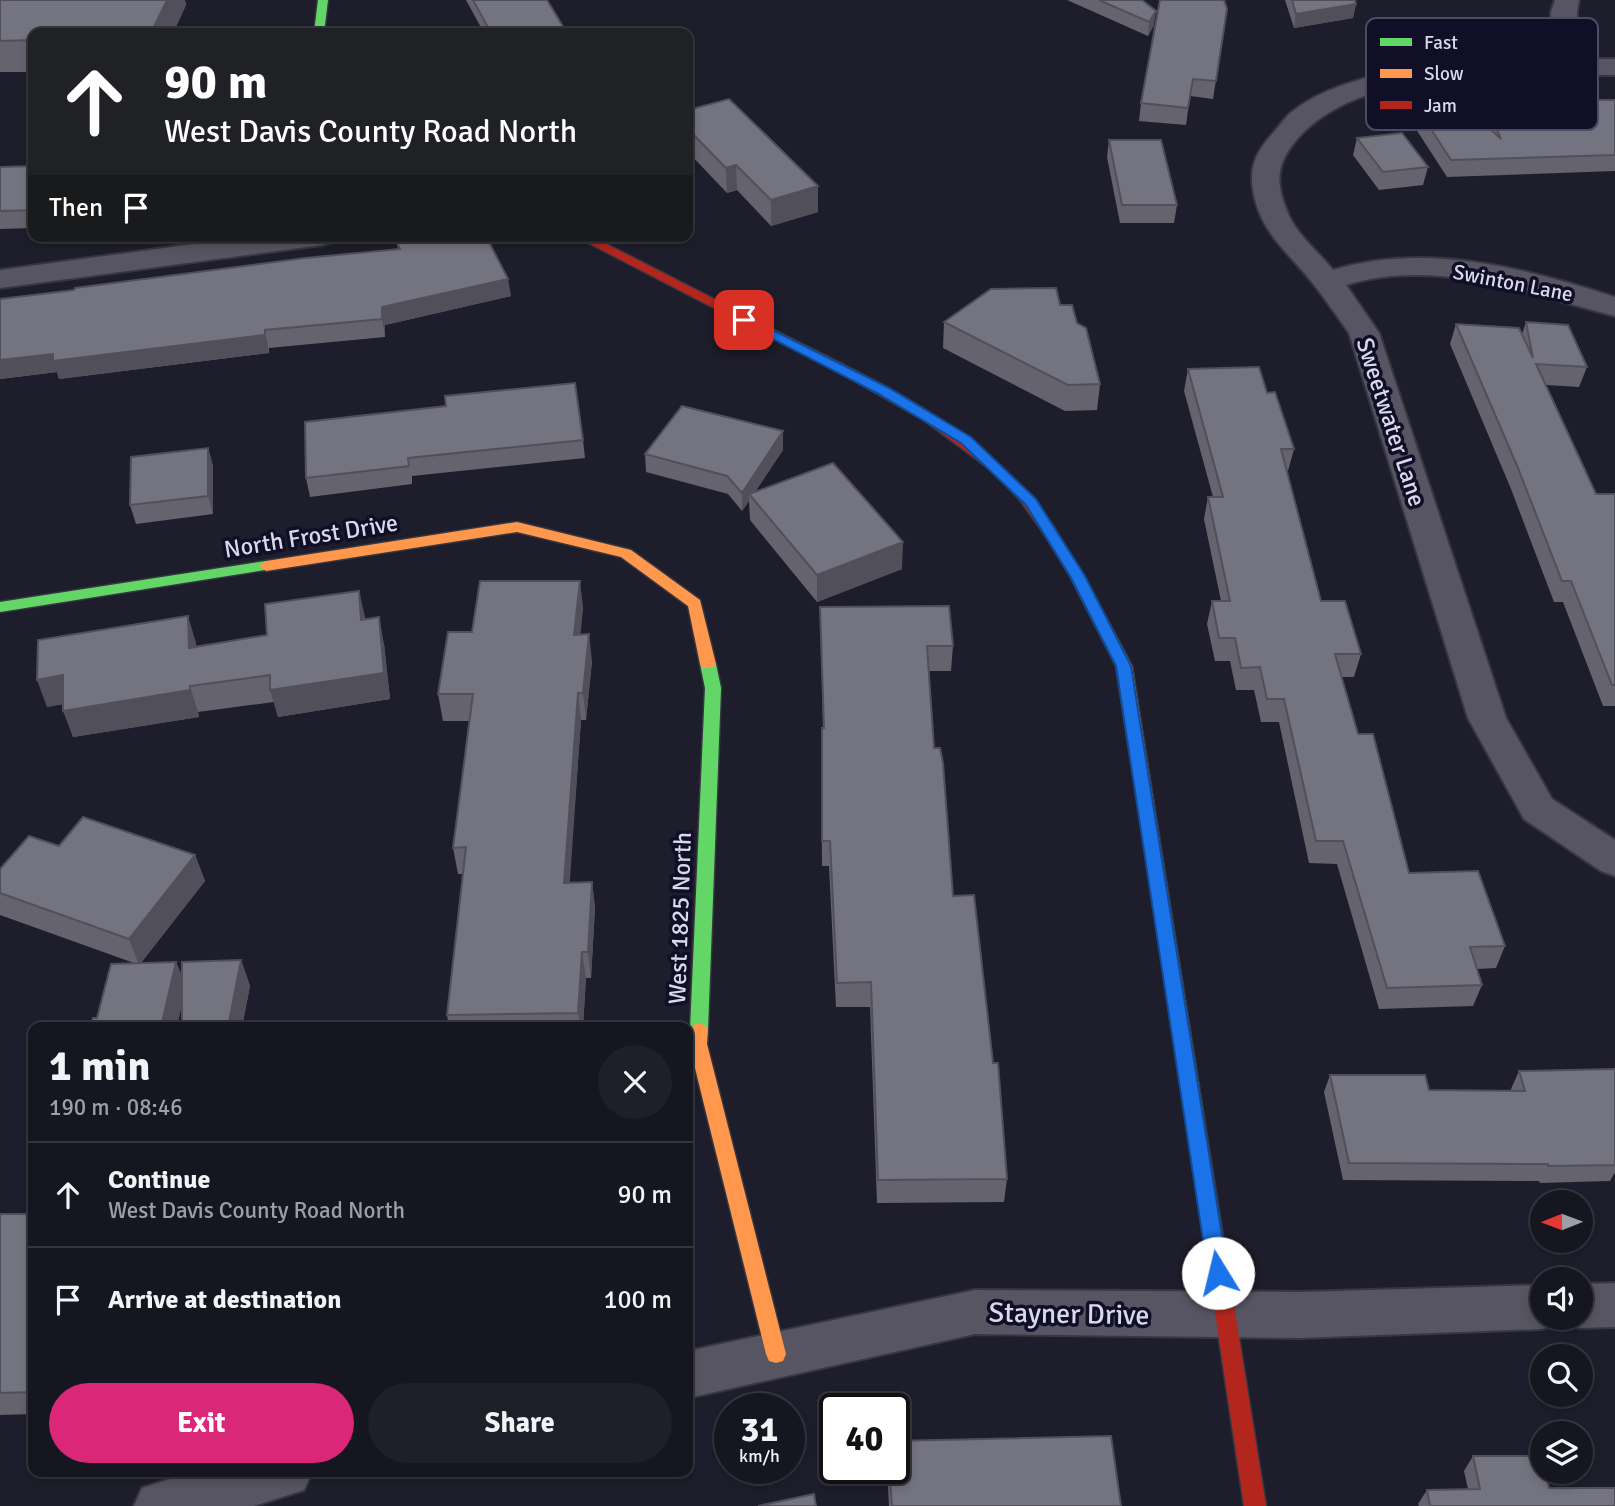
<!DOCTYPE html>
<meta charset="utf-8">
<style>
body{margin:0;font-family:Signika,sans-serif;background:#1f1f29;color:#f1f3f6;height:100vh;display:flex;flex-direction:column;font-size:26px;white-space:nowrap}
*{box-sizing:border-box;margin:0}
p{font-size:23px;color:#9e9fa5}
.icon{flex:none;width:38px;height:38px;fill:none;stroke:currentColor;stroke-width:2;stroke-linecap:round;stroke-linejoin:round}
.map{position:relative;flex:1;overflow:hidden}
.panel{position:absolute;left:28px;top:1022px;width:665px;height:455px;display:flex;flex-direction:column;background:#161620;border-radius:14px;box-shadow:0 4px 10px #0003,0 0 0 2px #35353e}
.panel>*{flex:none}
.guide{position:absolute;left:28px;top:28px;width:665px;height:214px;border-radius:14px;box-shadow:0 4px 10px #0003,0 0 0 2px #35353e;background:#202124;color:#fff;overflow:hidden}
.needle{width:46px;rotate:269deg}
.tools{position:absolute;left:1530px;top:1190px;display:grid;gap:14px}
.tools a{display:grid;place-items:center;width:63px;height:63px;border-radius:50%;background:#161620;box-shadow:0 4px 10px #0003,0 0 0 2px #35353e;font-size:35px}
.speed{position:absolute;left:714px;top:1393px;display:flex;gap:14px;font-size:35px;font-weight:700;text-align:center}
.speed>*{display:grid;place-content:center;width:91px;height:91px;border-radius:50%;background:#161620;box-shadow:0 4px 10px #0003,0 0 0 2px #35353e;line-height:1}
.speed small{font-size:18px;font-weight:400}
.speed .limit{border:4px solid #111;border-radius:10px;background:#fff;color:#111}
.pin{position:absolute;display:grid;place-items:center;width:60px;height:60px;color:#fff;margin:-30px;border-radius:14px;box-shadow:0 4px 10px #0006}
.me{position:absolute;width:77px;margin:-38px;rotate:351deg;stroke-linejoin:round;filter:drop-shadow(0 0 5px #0008)}
.turn{display:flex;align-items:center;gap:24px;height:147px;padding:0 21px;font-size:32px}
.turn .icon{width:91px;height:91px;stroke-width:2.5}
.turn b{display:block;font-size:49px;line-height:60px}
.then{display:flex;align-items:center;height:66px;padding:0 21px;background:#0003;gap:14px;font-size:26px}
.round{display:grid;place-items:center;flex:none;width:74px;height:74px;border-radius:37px;background:#1f1f29}
.head{display:flex;align-items:center;justify-content:space-between;height:119px;padding:0 21px}
h1{font-size:42px;font-weight:700;line-height:52px}
.button{display:flex;gap:14px;margin-top:auto;padding:14px 21px}
.button a{flex:1;height:80px;border-radius:42px;background:#db2777;color:#fff;font-size:28px;font-weight:700;line-height:80px;text-align:center}
.button a+a{background:#1f1f29;color:#f1f3f6}
ul{padding:0;list-style:none}
li{display:flex;align-items:center;gap:21px;height:105px;padding:0 21px;border-top:2px solid #35353e}
li div{flex:1}
li b{display:block;font-size:26px}
li em{font-style:normal}
.map>svg:first-child{display:block}
.lines{fill:none;stroke-linecap:round;stroke-linejoin:round}
.street-casing{stroke:#373742;stroke-width:4}
.fast-casing{stroke:#373742;stroke-width:3}
.slow-casing{stroke:#373742;stroke-width:3}
.jam-casing{stroke:#373742;stroke-width:3}
.street{fill:#565561;fill-rule:evenodd}
.fast{fill:#63d668;fill-rule:evenodd}
.slow{fill:#ff974d;fill-rule:evenodd}
.jam{fill:#b3261e;fill-rule:evenodd}
.wall{fill:#64636e}
.shaded-wall{fill:#51505a}
.building{fill:#747380;stroke:#51505a;stroke-width:2}
.route{fill:#1a73e8;stroke:#114b97;stroke-width:2}
.labels{text-anchor:middle;stroke-width:7;stroke-linejoin:round;paint-order:stroke}
.far-street-label{font-size:21px;fill:#d9d9eb;stroke:#110e27}
.street-label{font-size:24px;fill:#d9d9eb;stroke:#110e27}
.near-street-label{font-size:28px;fill:#d9d9eb;stroke:#110e27}
.key{fill:#110e27;stroke:#4d4b62;stroke-width:2}
.key-label{font-size:19px;fill:#d9d9eb}
</style>
<div class="map">
<svg width="1615" height="1506" viewBox="0 0 1615 1506">
<rect width="100%" height="100%" fill="#1e1d2b"/>
<g class="lines">
<defs>
<path id="street" d="M 1555,0 L 1579,0 L 1577,12 L 1578,59 L 1615,59 L 1615,75 C 1523,74 1365,63 1298,138 C 1275,164 1275,184 1289,216 C 1299,237 1319,252 1333,270 C 1426,242 1525,268 1615,297 L 1615,316 C 1527,294 1437,257 1346,285 L 1379,333 L 1506,718 L 1552,799 L 1615,840 L 1615,876 L 1601,871 L 1524,819 L 1468,718 L 1349,333 C 1336,315 1325,298 1311,281 C 1291,256 1265,235 1256,203 C 1247,171 1253,155 1275,131 C 1281,124 1286,116 1293,111 C 1354,64 1477,60 1552,59 L 1551,12 Z
M 254,236 L 336,236 L 332,242 L 322,245 L 0,288 L 0,270 Z
M 1615,1283 L 1615,1327 L 1580,1328 L 1563,1322 L 1561,1318 L 1559,1323 L 1542,1329 L 1300,1338 L 975,1334 L 688,1398 L 688,1351 L 975,1290 L 1300,1292 L 1542,1285 L 1542,1318 L 1580,1318 L 1580,1284 Z
M 192,1472 L 312,1472 L 304,1490 L 254,1506 L 134,1506 L 142,1488 Z"/>
<path id="fast" d="M 318,0 L 328,0 L 324,33 L 314,33 Z
M 266,561 L 271,563 L 273,566 L 271,569 L 0,612 L 0,602 Z
M 708,659 L 716,664 L 721,688 L 708,1030 L 705,1035 L 699,1037 L 693,1035 L 690,1030 L 705,688 L 700,664 Z
M 1151,831 L 1157,833 L 1159,837 L 1203,1112 L 1201,1118 L 1194,1120 L 1187,1118 L 1185,1112 L 1143,837 L 1145,833 Z"/>
<path id="slow" d="M 517,522 L 631,550 L 700,600 L 716,664 L 713,668 L 703,668 L 700,664 L 688,606 L 621,557 L 517,532 L 266,571 L 259,566 L 266,561 Z
M 1048,524 L 1053,526 L 1084,576 L 1132,666 L 1159,837 L 1157,841 L 1145,841 L 1143,837 L 1116,666 L 1070,576 L 1041,529 Z
M 699,1023 L 705,1025 L 708,1030 L 707,1044 L 786,1354 L 783,1361 L 776,1363 L 769,1361 L 766,1354 L 689,1044 L 693,1025 Z"/>
<path id="jam" d="M 575,236 L 591,236 C 657,270 724,304 790,338 C 889,388 992,434 1055,529 L 1053,532 L 1043,532 L 1019,499 L 991,470 L 925,421 L 853,380 Z
M 1194,1104 L 1201,1106 L 1203,1112 L 1266,1506 L 1244,1506 L 1185,1112 L 1187,1106 Z"/>
</defs>
<use href="#street" class="street-casing"/>
<use href="#fast" class="fast-casing"/>
<use href="#slow" class="slow-casing"/>
<use href="#jam" class="jam-casing"/>
<use href="#street" class="street"/>
<use href="#fast" class="fast"/>
<use href="#slow" class="slow"/>
<use href="#jam" class="jam"/>
</g>
<path class="wall" d="M 0,0 L 185,0 L 186,5 L 173,33 L 33,33 L 33,72 L 0,72 Z
M 466,0 L 547,0 L 567,33 L 484,33 Z
M 1067,0 L 1142,0 L 1154,25 L 1148,36 Z
M 1285,0 L 1355,0 L 1356,4 L 1353,18 L 1294,28 Z
M 1227,9 L 1213,99 L 1190,96 L 1186,125 L 1139,121 L 1141,103 Z
M 1585,100 L 1615,100 L 1615,171 L 1447,177 L 1412,123 L 1416,106 L 1473,119 L 1489,128 L 1492,118 L 1581,112 Z
M 688,110 L 818,186 L 818,212 L 771,226 L 737,190 L 727,193 L 688,152 Z
M 1357,138 L 1428,167 L 1423,185 L 1379,190 L 1353,155 Z
M 1109,140 L 1177,205 L 1174,223 L 1120,223 L 1107,157 Z
M 33,166 L 33,228 L 0,229 L 0,167 Z
M 397,243 L 511,296 L 385,325 L 385,337 L 269,348 L 269,353 L 59,379 L 57,372 L 0,379 L 0,299 L 398,250 Z
M 1060,305 L 1077,323 L 1100,384 L 1097,410 L 1065,411 L 943,348 L 944,322 Z
M 1526,322 L 1587,367 L 1579,387 L 1546,385 L 1596,494 L 1615,494 L 1615,706 L 1603,706 L 1563,602 L 1554,602 L 1511,489 L 1450,344 L 1456,324 L 1522,334 Z
M 1188,369 L 1267,393 L 1294,449 L 1288,471 L 1287,471 L 1321,601 L 1361,654 L 1354,677 L 1342,677 L 1358,734 L 1409,873 L 1505,946 L 1496,968 L 1477,969 L 1482,985 L 1473,1006 L 1379,1009 L 1337,864 L 1309,863 L 1279,722 L 1261,722 L 1254,690 L 1236,690 L 1230,661 L 1215,661 L 1207,624 L 1212,601 L 1221,601 L 1204,519 L 1208,497 L 1213,497 L 1184,391 Z
M 446,406 L 583,440 L 585,458 L 412,476 L 412,484 L 310,497 L 306,478 Z
M 783,431 L 783,450 L 755,491 L 902,569 L 817,602 L 750,520 L 749,501 L 742,511 L 728,494 L 646,472 L 645,454 Z
M 208,448 L 213,466 L 213,514 L 136,524 L 130,505 Z
M 583,607 L 580,635 L 592,661 L 586,720 L 581,720 L 569,883 L 592,882 L 595,908 L 591,978 L 586,978 L 583,1027 L 449,1027 L 447,1015 L 463,874 L 458,874 L 453,848 L 469,721 L 443,721 L 438,694 L 472,632 Z
M 820,607 L 953,646 L 951,671 L 929,671 L 934,748 L 953,896 L 993,1063 L 1007,1179 L 1004,1202 L 877,1203 L 870,1007 L 836,1007 L 829,866 L 822,866 L 821,753 L 823,728 Z
M 365,619 L 384,644 L 390,699 L 278,717 L 274,702 L 198,712 L 199,717 L 73,737 L 63,704 L 47,707 L 196,643 L 196,646 Z
M 59,846 L 195,855 L 205,881 L 141,963 L 176,962 L 182,976 L 241,960 L 250,986 L 242,1027 L 182,1027 L 182,1006 L 97,1018 L 134,963 L 0,915 L 0,869 Z
M 1615,1069 L 1615,1174 L 1614,1174 L 1610,1181 L 1540,1183 L 1539,1181 L 1343,1180 L 1324,1092 L 1330,1075 L 1429,1090 L 1511,1090 L 1511,1089 L 1519,1071 Z
M 0,1214 L 33,1214 L 33,1414 L 0,1415 Z
M 1473,1456 L 1549,1488 L 1615,1506 L 1419,1506 L 1418,1504 L 1427,1490 L 1468,1489 L 1464,1471 Z
M 887,1468 L 894,1468 L 1121,1506 L 889,1506 Z"/>
<path class="shaded-wall" d="M 167,0 L 185,0 L 186,5 L 173,33 L 151,33 Z
M 1356,4 L 1353,18 L 1294,28 L 1296,14 Z
M 1156,11 L 1154,25 L 1148,36 L 1149,22 Z
M 736,165 L 737,190 L 727,193 L 726,168 Z
M 818,186 L 818,212 L 771,226 L 771,200 Z
M 508,279 L 511,296 L 385,325 L 385,337 L 382,319 L 382,307 Z
M 265,330 L 269,353 L 59,379 L 57,372 L 0,379 L 0,360 Z
M 783,431 L 783,450 L 752,497 L 749,494 L 749,501 L 742,511 L 742,493 Z
M 208,448 L 213,466 L 213,514 L 208,496 Z
M 903,542 L 902,569 L 817,602 L 817,575 Z
M 580,581 L 583,607 L 578,661 L 574,635 Z
M 359,591 L 365,617 L 367,646 L 361,620 Z
M 188,616 L 196,643 L 197,674 L 189,648 Z
M 379,617 L 384,644 L 390,699 L 278,717 L 270,690 Z
M 589,634 L 592,661 L 586,720 L 583,693 Z
M 63,675 L 74,702 L 47,707 L 37,680 Z
M 190,686 L 198,712 L 199,717 L 73,737 L 63,711 Z
M 578,693 L 581,720 L 568,909 L 564,883 Z
M 195,855 L 205,881 L 139,965 L 129,939 Z
M 592,882 L 595,908 L 591,978 L 588,952 Z
M 582,952 L 586,978 L 583,1027 L 581,1027 L 578,1013 Z
M 241,960 L 250,986 L 242,1027 L 228,1027 Z
M 176,962 L 186,988 L 177,1027 L 161,1027 Z"/>
<path class="building" d="M 0,0 L 167,0 L 151,33 L 33,33 L 33,40 L 0,41 Z
M 473,0 L 547,0 L 567,33 L 491,33 Z
M 1099,0 L 1142,0 L 1156,11 L 1149,22 Z
M 1160,0 L 1224,0 L 1227,9 L 1216,81 L 1193,79 L 1188,108 L 1141,103 Z
M 1292,0 L 1355,0 L 1356,4 L 1296,14 Z
M 729,99 L 818,186 L 771,200 L 736,165 L 726,168 L 688,129 L 688,110 Z
M 1585,100 L 1615,100 L 1615,155 L 1451,160 L 1416,106 L 1462,103 L 1473,119 L 1479,119 L 1501,139 L 1492,118 L 1592,112 Z
M 1402,133 L 1428,167 L 1383,172 L 1357,138 Z
M 1109,140 L 1161,140 L 1177,205 L 1122,205 Z
M 33,166 L 33,210 L 0,211 L 0,167 Z
M 429,236 L 486,236 L 508,279 L 382,307 L 382,319 L 265,330 L 265,335 L 53,361 L 53,354 L 0,360 L 0,299 L 74,290 L 75,288 L 305,258 L 400,249 L 397,243 Z
M 1056,288 L 1060,305 L 1072,305 L 1077,323 L 1086,328 L 1100,384 L 1068,385 L 944,322 L 991,289 Z
M 1526,322 L 1568,325 L 1587,367 L 1536,364 L 1596,494 L 1615,494 L 1615,685 L 1612,685 L 1571,581 L 1562,581 L 1518,468 L 1456,324 L 1519,328 L 1533,358 Z
M 1259,367 L 1267,393 L 1275,392 L 1294,449 L 1281,449 L 1321,601 L 1345,601 L 1361,654 L 1335,654 L 1358,734 L 1373,734 L 1409,873 L 1478,871 L 1505,946 L 1470,947 L 1482,985 L 1387,988 L 1343,841 L 1316,841 L 1284,699 L 1267,699 L 1260,667 L 1241,668 L 1235,638 L 1219,638 L 1212,601 L 1230,601 L 1208,497 L 1223,497 L 1188,369 Z
M 575,383 L 583,440 L 408,458 L 409,466 L 306,478 L 305,422 L 446,406 L 445,396 Z
M 682,406 L 783,431 L 742,493 L 727,476 L 645,454 Z
M 208,448 L 208,496 L 130,505 L 131,457 Z
M 833,463 L 903,542 L 817,575 L 749,494 Z
M 480,581 L 580,581 L 574,635 L 589,634 L 583,693 L 578,693 L 564,883 L 592,882 L 588,952 L 582,952 L 578,1013 L 447,1015 L 466,847 L 453,848 L 473,694 L 438,694 L 448,632 L 472,632 Z
M 359,591 L 361,620 L 379,617 L 384,673 L 270,690 L 270,675 L 190,686 L 190,690 L 63,711 L 63,675 L 37,680 L 38,640 L 188,616 L 189,648 L 267,635 L 265,604 Z
M 949,606 L 953,646 L 927,646 L 934,748 L 940,748 L 943,763 L 953,896 L 974,895 L 993,1063 L 998,1063 L 1007,1179 L 878,1180 L 871,982 L 837,983 L 830,841 L 822,841 L 822,728 L 824,728 L 820,607 Z
M 83,817 L 195,855 L 129,939 L 0,893 L 0,869 L 29,836 L 59,846 Z
M 241,960 L 228,1027 L 182,1027 L 182,962 Z
M 176,962 L 161,1027 L 90,1027 L 93,1018 L 97,1018 L 111,964 Z
M 1615,1069 L 1615,1165 L 1548,1166 L 1548,1164 L 1349,1163 L 1330,1075 L 1425,1075 L 1429,1090 L 1525,1091 L 1519,1071 Z
M 0,1214 L 33,1214 L 33,1392 L 0,1393 Z
M 1111,1436 L 1121,1506 L 892,1506 L 889,1468 L 894,1468 L 894,1441 Z
M 1473,1456 L 1542,1456 L 1542,1472 L 1545,1472 L 1549,1488 L 1615,1488 L 1615,1506 L 1430,1506 L 1427,1490 L 1480,1489 Z
M 814,1494 L 816,1506 L 758,1506 Z"/>
<path class="route" d="M 744,316 L 889,388 L 971,437 L 1036,499 L 1085,576 L 1131,666 L 1228,1273 L 1225,1280 L 1218,1282 L 1211,1280 L 1208,1273 L 1116,666 L 1070,576 L 1026,505 L 961,443 L 879,394 L 740,322 L 738,320 Z"/>
<g class="labels">
<g class="far-street-label">
<text transform="translate(1513 283) rotate(11)" y="7">Swinton Lane</text>
</g>
<g class="street-label">
<text transform="translate(1391 422) rotate(72)" y="8">Sweetwater Lane</text>
<text transform="translate(311 536) rotate(-9)" y="8">North Frost Drive</text>
<text transform="translate(680 918) rotate(-88)" y="8">West 1825 North</text>
</g>
<g class="near-street-label">
<text transform="translate(1069 1313) rotate(1)" y="10">Stayner Drive</text>
</g>
</g>
<rect x="1366" y="18" width="232" height="112" rx="10" class="key"/>
<rect x="1380" y="38" width="32" height="8" fill="#63d668"/>
<rect x="1380" y="69" width="32" height="9" fill="#ff974d"/>
<rect x="1380" y="101" width="32" height="8" fill="#b3261e"/>
<g class="key-label">
<text x="1424" y="49">Fast</text>
<text x="1424" y="80">Slow</text>
<text x="1424" y="112">Jam</text>
</g>
</svg>
<div class="tools">
<a><svg class="needle" viewBox="-14 -14 28 28"><path d="M0-13l5 13h-10z" fill="#e53935"/><path d="M0 13l5-13h-10z" fill="#9e9fa5"/></svg></a>
<a><svg class="icon" aria-label="sound" viewBox="0 0 24 24"><path d="M4 9h4l5-4v14l-5-4H4zM17 9q2 3 0 6"/></svg></a>
<a><svg class="icon" aria-label="search" viewBox="0 0 24 24"><circle cx="10" cy="10" r="6"/><path d="M15 15l6 6"/></svg></a>
<a><svg class="icon" aria-label="layers" viewBox="0 0 24 24"><path d="M12 4l9 5-9 5-9-5zM3 14l9 5 9-5"/></svg></a>
</div>
<div class="speed"><div>31<small>km/h</small></div><div class="limit">40</div></div>
<div class="pin" style="left:744px;top:320px;background:#d93025"><svg class="icon" aria-label="arrive" viewBox="0 0 24 24"><path d="M6 21V4h12l-3 4 3 4H6"/></svg></div>
<svg class="me" style="left:1218px;top:1273px" viewBox="-20 -20 40 40"><circle r="19" fill="#fff"/><path d="M0-13L10 11 0 6-10 11z" fill="#1a73e8"/></svg>
<div class="guide">
<div class="turn"><svg class="icon" aria-label="ahead" viewBox="0 0 24 24"><path d="M12 20V5M6 11l6-6 6 6"/></svg><div><b>90 m</b>West Davis County Road North</div></div>
<div class="then">Then<svg class="icon" aria-label="arrive" viewBox="0 0 24 24"><path d="M6 21V4h12l-3 4 3 4H6"/></svg></div>
</div>
<section class="panel">
<div class="head"><div><h1>1 min</h1><p>190 m · 08:46</p></div><a class="round"><svg class="icon" aria-label="close" viewBox="0 0 24 24"><path d="M6 6l12 12M18 6L6 18"/></svg></a></div>
<ul>
<li><svg class="icon" aria-label="ahead" viewBox="0 0 24 24"><path d="M12 20V5M6 11l6-6 6 6"/></svg><div><b>Continue</b><p>West Davis County Road North</p></div><em>90 m</em></li>
<li><svg class="icon" aria-label="arrive" viewBox="0 0 24 24"><path d="M6 21V4h12l-3 4 3 4H6"/></svg><div><b>Arrive at destination</b></div><em>100 m</em></li>
</ul>
<div class="button"><a>Exit</a><a>Share</a></div>
</section>
</div>
